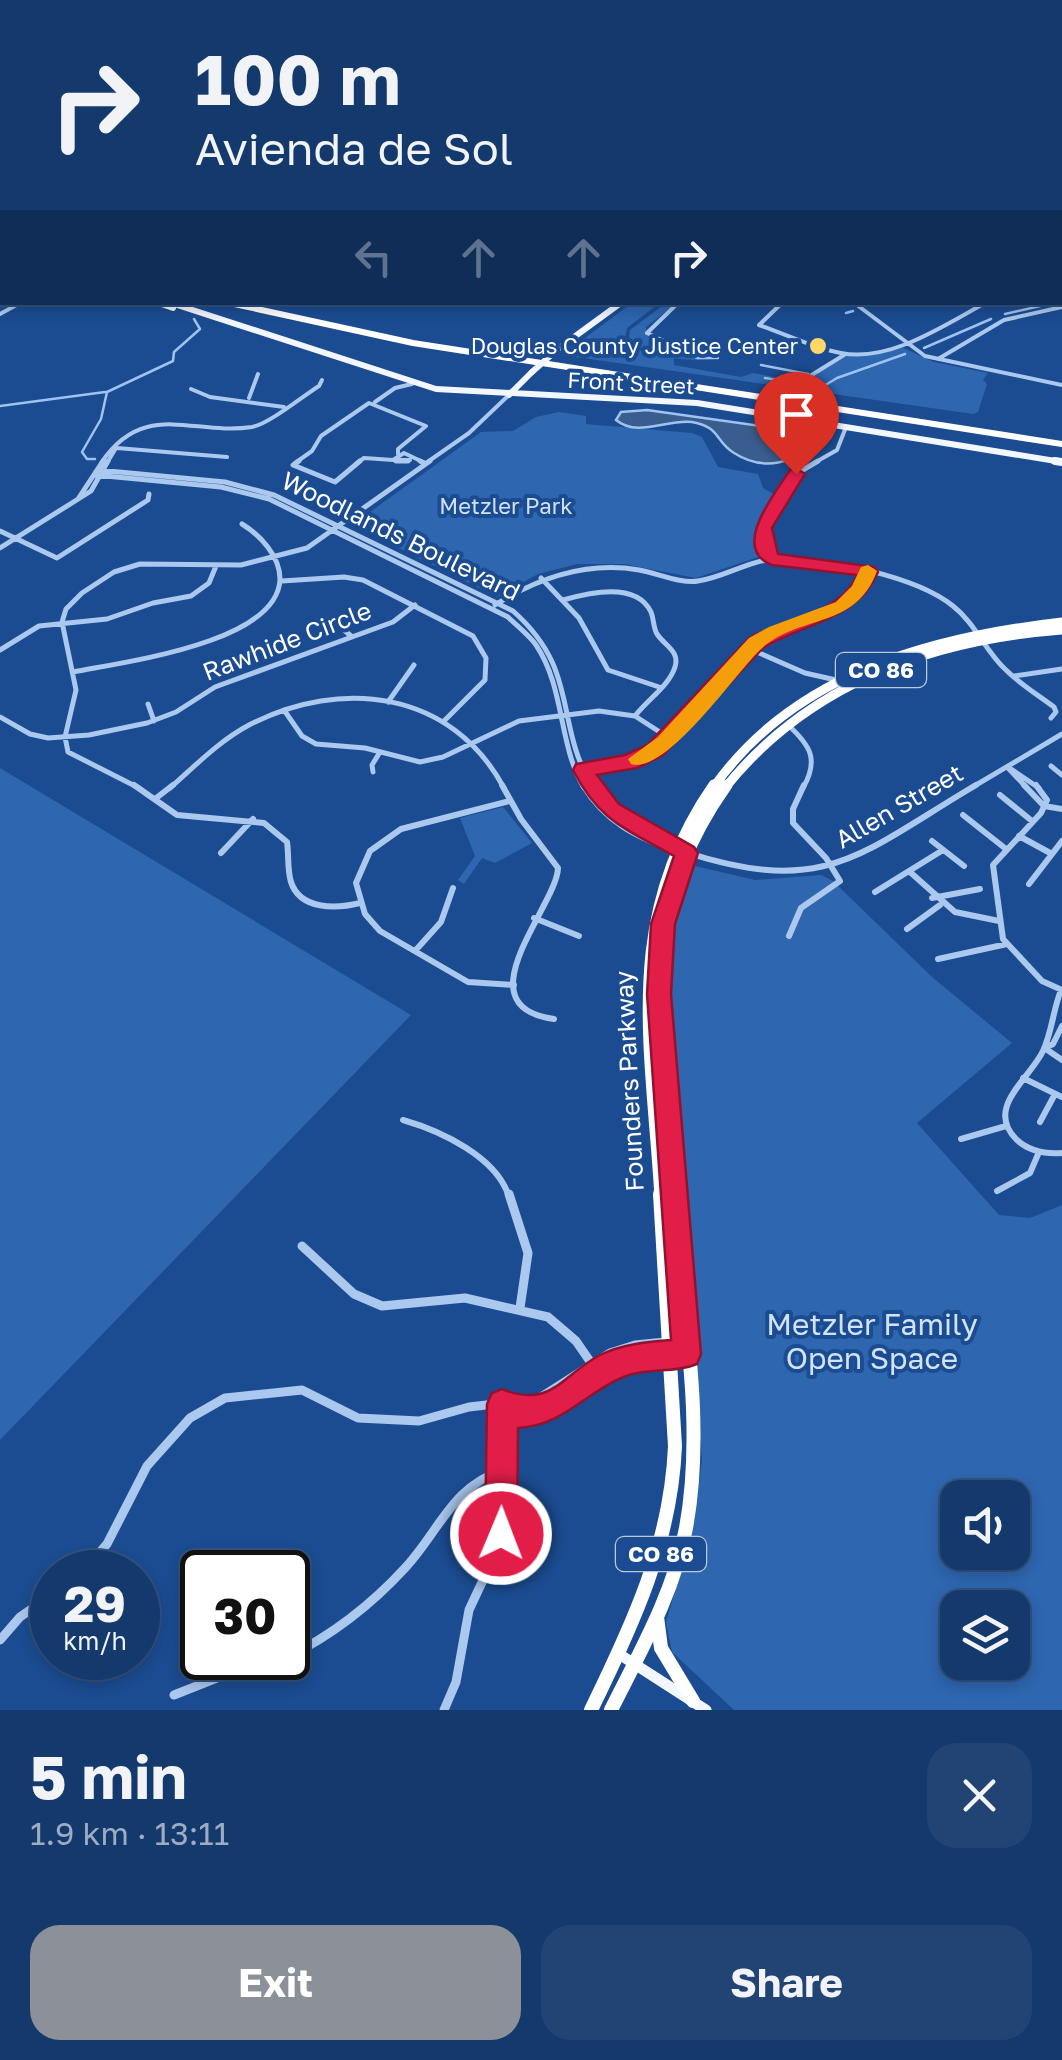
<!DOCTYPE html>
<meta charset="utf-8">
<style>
body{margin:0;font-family:"Golos Text",sans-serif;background:#214475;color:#f1f3f6;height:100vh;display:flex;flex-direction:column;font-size:38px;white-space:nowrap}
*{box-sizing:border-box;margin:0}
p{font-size:32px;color:#9dacc2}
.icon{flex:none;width:55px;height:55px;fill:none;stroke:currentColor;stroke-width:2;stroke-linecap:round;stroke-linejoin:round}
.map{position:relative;height:1710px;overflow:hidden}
.sheet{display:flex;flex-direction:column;background:#14396d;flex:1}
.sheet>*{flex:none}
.top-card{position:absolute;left:0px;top:0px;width:1062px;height:305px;box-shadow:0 5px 15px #0003,0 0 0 2px #335380;background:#14396d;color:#f1f3f6;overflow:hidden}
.tools{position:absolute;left:940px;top:1480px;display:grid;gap:20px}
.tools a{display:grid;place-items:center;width:90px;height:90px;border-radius:20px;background:#14396d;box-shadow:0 5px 15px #0003,0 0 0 2px #335380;font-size:50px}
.speed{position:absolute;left:30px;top:1550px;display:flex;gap:20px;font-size:50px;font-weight:700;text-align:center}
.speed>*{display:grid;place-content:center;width:130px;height:130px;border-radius:50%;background:#14396d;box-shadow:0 5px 15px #0003,0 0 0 2px #335380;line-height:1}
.speed small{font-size:25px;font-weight:400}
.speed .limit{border:5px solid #111;border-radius:15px;background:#fff;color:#111}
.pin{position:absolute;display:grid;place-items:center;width:85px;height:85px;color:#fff;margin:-102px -42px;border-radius:50% 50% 50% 0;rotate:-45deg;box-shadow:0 0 10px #0007}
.pin .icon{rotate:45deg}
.me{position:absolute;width:110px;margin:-55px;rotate:1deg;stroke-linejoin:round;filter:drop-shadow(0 0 8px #0008)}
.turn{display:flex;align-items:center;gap:35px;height:210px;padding:0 30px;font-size:45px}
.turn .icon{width:130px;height:130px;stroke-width:2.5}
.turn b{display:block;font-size:70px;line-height:85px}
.lanes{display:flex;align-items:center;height:95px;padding:0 30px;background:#0003;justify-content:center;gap:50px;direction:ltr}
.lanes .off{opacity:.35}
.round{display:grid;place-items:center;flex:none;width:105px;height:105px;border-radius:30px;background:#214475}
.summary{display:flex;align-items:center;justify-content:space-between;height:170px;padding:0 30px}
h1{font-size:60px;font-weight:700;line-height:75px}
.cta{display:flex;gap:20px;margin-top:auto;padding:20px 30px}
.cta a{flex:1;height:115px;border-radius:30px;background:#8c9099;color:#fff;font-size:40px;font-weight:700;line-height:115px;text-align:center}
.cta a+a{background:#214475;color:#f1f3f6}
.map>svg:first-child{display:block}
.green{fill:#2e66b0;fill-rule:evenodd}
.water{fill:#3a5d8f;stroke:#9ec3f1;stroke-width:2.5}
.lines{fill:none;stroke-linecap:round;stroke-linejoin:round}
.stream{stroke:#9ec3f1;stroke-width:2.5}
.minor-far3{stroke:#abc8ef;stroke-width:4}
.minor-far2{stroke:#abc8ef;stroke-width:5}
.minor-far1{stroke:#abc8ef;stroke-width:6}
.minor{stroke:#abc8ef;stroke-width:9}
.major-far2{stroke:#f2f7ff;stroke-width:6}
.major-far1{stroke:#f2f7ff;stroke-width:8}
.major{stroke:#f2f7ff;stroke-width:11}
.highway-far3{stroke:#fff;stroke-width:6}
.highway-far2{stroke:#fff;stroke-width:9}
.highway-far1{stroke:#fff;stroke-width:11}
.highway{stroke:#fff;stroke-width:14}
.rail-casing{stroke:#fff;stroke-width:5}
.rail{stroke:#1b4c91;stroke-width:2.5;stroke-dasharray:4;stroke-linecap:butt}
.major-bridge{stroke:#f2f7ff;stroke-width:6}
.route{fill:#e11d48;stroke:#92132f;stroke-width:2.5}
.slow{fill:#f59e0b}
.poi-dot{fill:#ffd668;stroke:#1b4c91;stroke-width:4}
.labels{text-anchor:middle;stroke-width:8;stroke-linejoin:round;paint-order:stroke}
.far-poi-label{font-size:22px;fill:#fff;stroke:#1b4c91;text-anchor:end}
.far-street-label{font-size:22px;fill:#fff;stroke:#1b4c91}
.far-park-label{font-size:22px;fill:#d1e3fa;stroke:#1b4c91}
.shield{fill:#1b4c91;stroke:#bbc9de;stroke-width:2.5}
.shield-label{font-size:22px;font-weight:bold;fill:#fff}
.street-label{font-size:25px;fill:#fff;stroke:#1b4c91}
.near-park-label{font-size:30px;fill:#d1e3fa;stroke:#1b4c91}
</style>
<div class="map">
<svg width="1062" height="1710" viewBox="0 0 1062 1710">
<rect width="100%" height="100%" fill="#1b4c91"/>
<path class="green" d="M 661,302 L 627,328 L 625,338 L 638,350 L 674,358 L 674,365 L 741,377 L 753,373 L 795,381 L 845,356 L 869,356 L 899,346 L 934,362 L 988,373 L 983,380 L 987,384 L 978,412 L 973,414 L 562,355 L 632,303 Z
M 666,303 L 677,303 L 646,327 L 647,335 L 684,353 L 719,358 C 695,363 645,359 629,338 L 630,330 Z
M 559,412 L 586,416 L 586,424 L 692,433 L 702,437 L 718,467 L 758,474 L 763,488 L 777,496 L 757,527 L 764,555 L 696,578 L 624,564 L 577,564 L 538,574 L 497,597 L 352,525 L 481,432 L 513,431 L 536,417 Z
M 0,768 L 411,1015 L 0,1440 Z
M 503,807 L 532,843 L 495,863 L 482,858 L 464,884 L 458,880 L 475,856 L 460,818 Z
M 695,866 L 755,880 L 821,875 L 833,881 L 932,977 L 1012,1043 L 917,1123 L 999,1215 L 1030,1218 L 1062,1205 L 1062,1710 L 734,1710 L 672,1652 L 666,1622 L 693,1530 L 702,1459 L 667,1014 L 673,930 ZM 958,1498 L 1012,1498 L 1012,1552 L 958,1552 ZM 958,1608 L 1012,1608 L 1012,1662 L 958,1662 Z"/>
<path class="water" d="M 647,410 L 802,432 L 817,437 C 797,464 764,472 734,453 C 715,442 721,427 692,422 C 666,419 638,438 616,420 L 621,412 Z"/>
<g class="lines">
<path class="stream" d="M 159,0 L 163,2
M 840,302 L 843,305
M 679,306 L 681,302
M 846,313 L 853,311
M 1005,314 L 1058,302
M 678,348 L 697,358 L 718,358
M 924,348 L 991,319
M 761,365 L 808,374
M 765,378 L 801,384
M 814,392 L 837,378 L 905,354
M 0,406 L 105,392
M 787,411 L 791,408
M 95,459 L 87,459 L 82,452 L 101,419 L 107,392 L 173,361 L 174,352 L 200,329 L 194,319"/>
<path class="minor-far3" d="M 109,0 L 123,2
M 315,0 L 328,2
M 447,0 L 458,2
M 504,0 L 513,2
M 731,0 L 738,2
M 795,0 L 866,0
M 1011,0 L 1015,2
M 240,2 L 248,0
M 0,278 L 2,274
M 679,302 L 647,333 L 670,344 L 695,348
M 783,302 L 759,325 C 786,334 813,348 841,353 C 890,363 946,324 987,302
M 853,302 L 925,356 L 1062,385
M 0,314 L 22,302
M 938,359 L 1004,320 L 1062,307
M 799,378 L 810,376 L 844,355
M 191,389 L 210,397 L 284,407
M 249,398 L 258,374
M 375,402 L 395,388 L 412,384
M 117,448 L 227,457
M 410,460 L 393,460 L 404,453 L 425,463
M 101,463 C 144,399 193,436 252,427 C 269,424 303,396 319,386 L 322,380
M 107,463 L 116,448
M 295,463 L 312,451 L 321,436 L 369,403 L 426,426 L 398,449 L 398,454
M 357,463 L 364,458 L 393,460
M 426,463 L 469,433 L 509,395
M 814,463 L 837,450 L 846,427"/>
<path class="minor-far2" d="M 299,461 L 293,465 L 335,482 L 360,461
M 396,461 L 408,461
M 420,461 L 426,464
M 98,470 L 225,482 L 274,495 L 513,611 C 581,671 553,722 593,788
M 95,475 L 221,487 L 269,499 L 508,617 C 517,626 529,635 536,645 C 565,688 558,744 584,788
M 78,499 L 103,461
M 0,531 L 57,558 L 148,500 L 149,494
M 0,548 L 91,491 L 108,461
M 772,560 L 762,536 L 764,524 L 796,474 L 818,461
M 541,578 L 579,618 L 608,670 L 659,687
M 282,581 L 344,577 L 363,580 L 473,636 L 486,658 L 485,680 L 444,721
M 563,600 C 588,593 636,581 651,612 C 654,619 653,627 657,634 C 665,646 680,651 675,667 C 669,686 647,700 635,716
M 495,605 C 538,578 587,561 639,570 C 657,573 681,584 698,581 C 726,577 750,559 779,559 C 826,558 916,576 953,606 C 976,624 985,651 1006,670 C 1020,684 1038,695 1054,707 L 1056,712 L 1051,718
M 335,622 L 351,636
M 750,649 L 805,673 L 836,680
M 0,650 L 39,626 L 107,619 L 153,603 L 191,596 L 209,583 L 216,566
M 73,672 C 123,662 278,643 280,579 C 280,556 260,535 242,524
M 1014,676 L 1062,669
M 388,702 L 414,665
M 148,704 L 154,721
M 284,710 L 302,736 L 316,744 L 365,748 L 420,762 L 443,757 L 519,721 L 599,711 L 635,716 L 669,738
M 0,717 L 30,734 L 48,738 L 89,735 L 147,723 L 176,712 L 215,687 L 393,622 L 415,605
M 788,725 C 811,746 819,760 803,788
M 1051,766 L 1062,775
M 1008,767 L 1039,788
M 1008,768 L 1027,788
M 584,770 C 610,765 633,762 657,748 C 692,728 723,669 756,643 C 797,611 841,625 869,571
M 373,772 L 372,765 L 380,752
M 139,788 L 68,752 L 65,737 L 76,690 L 62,622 L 66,609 L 82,593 L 114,572 L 140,564 L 241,565 L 307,548 L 430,461
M 170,788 C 195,766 219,741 249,725 C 342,677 452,691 504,788
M 971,788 L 1062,734"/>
<path class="minor-far1" d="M 134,785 L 177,815 L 264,823 L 287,842 C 289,855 287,869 291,882 C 300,910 336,909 360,903
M 502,785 L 521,819 L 558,868 C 557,906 460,1006 554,1019
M 583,785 C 606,823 636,836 676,852
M 592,785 L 616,814 L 681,849
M 1024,785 L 1044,806 L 1062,809
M 1036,785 L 1047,800 L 1041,813 L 993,865 L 1003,939 L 1042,981 L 1062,990
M 1000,795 L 1032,821
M 155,799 L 173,785
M 510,801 L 401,829 L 370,851 L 356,883 L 365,914 L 380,931 L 468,982 L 514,985
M 963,815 L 1006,849
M 1019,836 L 1052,854
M 932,841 L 964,866
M 221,853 L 253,819
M 688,853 C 827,897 861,853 976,785
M 910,872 L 955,912 L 999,921
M 1029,884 L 1062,841
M 875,892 L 943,850
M 932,898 L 980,889
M 534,918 L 579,936
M 907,929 L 940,905
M 789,936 L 801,908 L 840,881 L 826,858 L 793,823 L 793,809 L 804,785
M 415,951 L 441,922 L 453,888
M 938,959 L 1007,944
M 1061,990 C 1053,1010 1052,1032 1043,1051 C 1029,1080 984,1108 1017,1140 C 1030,1152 1046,1154 1062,1153
M 1045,1048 L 1053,1044 L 1062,1026
M 1046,1049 L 1062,1060
M 1023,1078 L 1062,1097
M 403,1120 C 441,1131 497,1157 509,1197
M 1040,1122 L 1055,1094
M 961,1139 L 1006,1126
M 997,1191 L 1030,1173 L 1039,1152"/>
<path class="minor" d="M 509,1194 L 528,1253 L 520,1308
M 302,1246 L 354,1294 L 382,1306 L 465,1298 L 548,1317 L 576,1341 L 598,1373
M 504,1405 C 549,1426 571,1385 608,1367 C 632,1355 660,1355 686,1354
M 83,1572 L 107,1544 L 147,1466 L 190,1418 L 225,1398 L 302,1390 L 358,1418 L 419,1421 L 469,1407 L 538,1399 L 610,1353 L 635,1345 L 685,1340
M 0,1640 L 20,1617 L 52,1595
M 288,1657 C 332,1635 372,1604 405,1568 C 438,1533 453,1485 502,1471
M 174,1695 L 237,1670 L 286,1658
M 444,1710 L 456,1682 L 469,1610 L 499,1546 L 503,1404"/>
<path class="major-far2" d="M 156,302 L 173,308
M 168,302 L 436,389 L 697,403 L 1062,462
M 559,348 L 622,302
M 509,395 L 532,372"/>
<path class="major-far1" d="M 1055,461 L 1062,462"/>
<path class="major" d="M 619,1654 L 706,1710"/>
<path class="highway-far3" d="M 225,302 L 413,343 L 1062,444"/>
<path class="highway-far2" d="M 713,788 C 793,674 930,637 1062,622
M 725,788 C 809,683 932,640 1062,630"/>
<path class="highway-far1" d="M 660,1197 C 651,1045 621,918 714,785
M 673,1197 C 663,1039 628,925 727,785"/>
<path class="highway" d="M 657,1617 L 661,1648 L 693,1701
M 591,1710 C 633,1624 671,1543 675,1446 L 660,1194
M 611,1710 C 640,1652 674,1593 686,1528 C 706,1420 681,1302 673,1194"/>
<defs>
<path id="rail" d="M 44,0 L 61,2"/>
</defs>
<use href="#rail" class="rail-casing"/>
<use href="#rail" class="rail"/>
<path class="major-bridge" d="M 532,372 L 559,348"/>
</g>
<path class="route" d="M 796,468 L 805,474 L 772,528 L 778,554 L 875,567 L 878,572 C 857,621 805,622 763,648 L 662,756 L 637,768 L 597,775 L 619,804 L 694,847 L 698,853 L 675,924 L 671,994 L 701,1354 L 697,1364 C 673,1374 645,1367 621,1378 C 583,1395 562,1426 518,1428 L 517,1534 L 513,1545 L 501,1550 L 490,1545 L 485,1534 L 487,1404 L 492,1393 L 502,1389 C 551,1409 561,1376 600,1355 C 622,1344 647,1342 671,1340 L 647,994 L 651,924 L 674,856 C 626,829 599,821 573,770 L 576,764 L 625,755 L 647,745 L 749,638 C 782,619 840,615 857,575 L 772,565 C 729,549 776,492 790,470 Z"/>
<path class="slow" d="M 868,565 L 877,571 C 855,631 799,613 760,650 C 735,674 666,775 631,764 L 628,759 L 658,737 L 749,638 L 769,627 L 836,602 L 852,586 L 861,567 Z"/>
<circle class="poi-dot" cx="818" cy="346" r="10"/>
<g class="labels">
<g class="far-poi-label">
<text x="798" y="354">Douglas County Justice Center</text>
</g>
<g class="far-street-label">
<text transform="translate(631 383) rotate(3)" y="8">Front Street</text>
</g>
<g class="far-park-label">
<text x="506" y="514">Metzler Park</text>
</g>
<g class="shield">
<rect x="836" y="653" width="90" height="34" rx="8"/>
<rect x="616" y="1537" width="90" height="34" rx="8"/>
</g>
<g class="shield-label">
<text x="881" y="678">CO 86</text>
<text x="661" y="1562">CO 86</text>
</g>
<g class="street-label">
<text transform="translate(401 536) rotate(26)" y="9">Woodlands Boulevard</text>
<text transform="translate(287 641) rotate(-21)" y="9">Rawhide Circle</text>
<text transform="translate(899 806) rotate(-30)" y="9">Allen Street</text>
<text transform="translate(629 1081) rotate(-93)" y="9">Founders Parkway</text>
</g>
<g class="near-park-label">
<text x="872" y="1335">Metzler Family<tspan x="872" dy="34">Open Space</tspan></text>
</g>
</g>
</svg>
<div class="tools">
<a><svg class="icon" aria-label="sound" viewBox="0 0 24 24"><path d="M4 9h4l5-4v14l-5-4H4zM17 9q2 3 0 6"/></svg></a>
<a><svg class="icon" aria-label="layers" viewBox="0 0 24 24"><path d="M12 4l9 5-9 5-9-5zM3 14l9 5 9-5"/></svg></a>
</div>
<div class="speed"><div>29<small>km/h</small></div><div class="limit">30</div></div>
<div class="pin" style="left:796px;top:474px;background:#d93025"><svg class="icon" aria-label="arrive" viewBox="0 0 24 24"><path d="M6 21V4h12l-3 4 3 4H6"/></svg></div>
<svg class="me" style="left:501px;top:1534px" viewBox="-20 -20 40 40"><circle r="17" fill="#e11d48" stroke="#fff" stroke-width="3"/><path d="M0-11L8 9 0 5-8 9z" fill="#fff"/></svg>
<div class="top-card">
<div class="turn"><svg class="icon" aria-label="right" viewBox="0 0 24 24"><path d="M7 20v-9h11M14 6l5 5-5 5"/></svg><div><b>100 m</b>Avienda de Sol</div></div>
<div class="lanes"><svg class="icon off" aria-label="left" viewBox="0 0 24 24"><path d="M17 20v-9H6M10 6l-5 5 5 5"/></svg><svg class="icon off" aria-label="ahead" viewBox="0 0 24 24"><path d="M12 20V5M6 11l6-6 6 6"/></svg><svg class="icon off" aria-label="ahead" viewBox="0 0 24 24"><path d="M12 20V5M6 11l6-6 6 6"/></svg><svg class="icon" aria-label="right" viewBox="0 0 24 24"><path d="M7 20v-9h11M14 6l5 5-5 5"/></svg></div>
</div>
</div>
<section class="sheet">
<div class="summary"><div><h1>5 min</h1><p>1.9 km · 13:11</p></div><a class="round"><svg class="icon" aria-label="close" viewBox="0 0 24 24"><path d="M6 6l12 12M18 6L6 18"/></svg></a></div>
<div class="cta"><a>Exit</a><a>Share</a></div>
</section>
